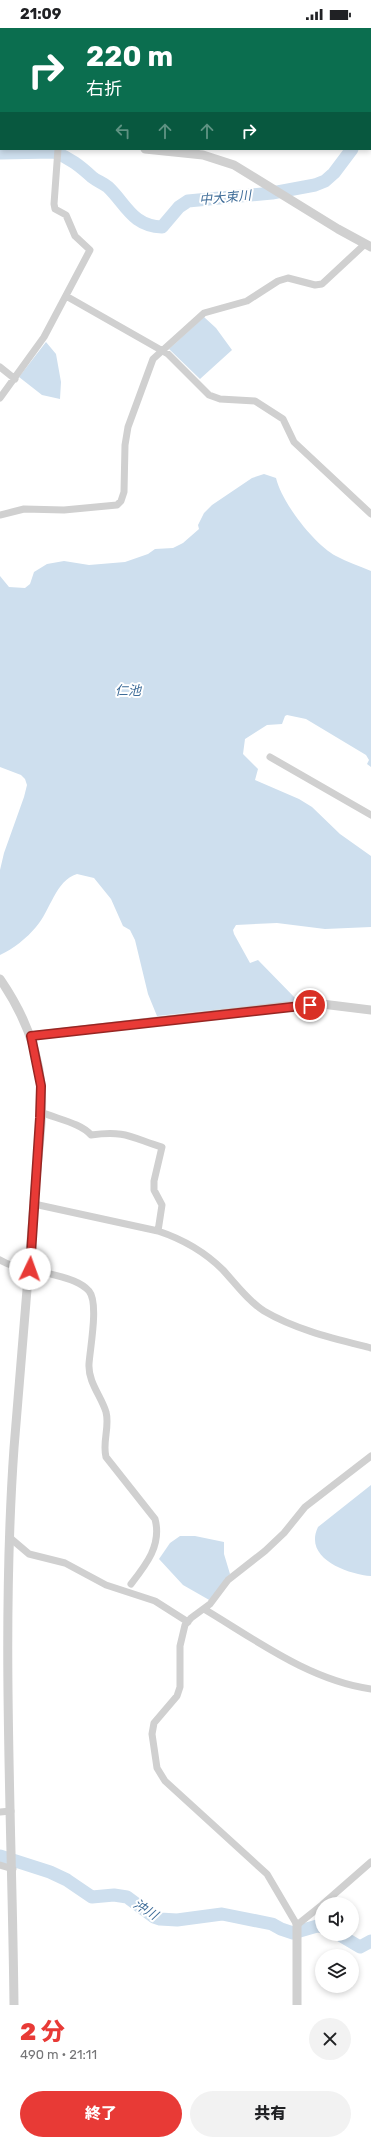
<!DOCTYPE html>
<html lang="ja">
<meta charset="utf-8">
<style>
body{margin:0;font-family:Rubik,"Noto Sans JP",sans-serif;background:#f2f2f2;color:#202124;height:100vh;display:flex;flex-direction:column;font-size:15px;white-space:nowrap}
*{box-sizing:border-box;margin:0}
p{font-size:13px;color:#757577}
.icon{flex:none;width:22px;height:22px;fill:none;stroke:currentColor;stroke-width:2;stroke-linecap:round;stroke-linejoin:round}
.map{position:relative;height:1977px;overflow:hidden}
.side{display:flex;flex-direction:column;background:#fff;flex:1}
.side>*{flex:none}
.top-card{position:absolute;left:0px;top:0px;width:371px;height:122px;box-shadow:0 2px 6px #0003;background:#0b6e4f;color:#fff;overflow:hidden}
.fabs{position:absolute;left:315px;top:1869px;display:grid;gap:8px}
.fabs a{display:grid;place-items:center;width:44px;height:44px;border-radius:50%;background:#fff;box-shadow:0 2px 6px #0003;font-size:20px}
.pin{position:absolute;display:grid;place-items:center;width:34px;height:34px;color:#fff;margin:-17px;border:2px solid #fff;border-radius:50%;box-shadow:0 1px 4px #0007}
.me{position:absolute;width:44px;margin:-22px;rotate:3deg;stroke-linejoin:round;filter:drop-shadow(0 0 3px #0008)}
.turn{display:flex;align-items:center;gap:14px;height:84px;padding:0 20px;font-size:18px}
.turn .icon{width:52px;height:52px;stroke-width:2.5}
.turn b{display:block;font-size:28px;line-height:34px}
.lanes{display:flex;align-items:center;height:38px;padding:0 20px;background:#0003;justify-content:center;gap:20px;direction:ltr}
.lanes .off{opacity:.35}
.round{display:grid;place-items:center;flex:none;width:42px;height:42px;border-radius:21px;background:#f2f2f2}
.summary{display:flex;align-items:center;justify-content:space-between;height:68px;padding:0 20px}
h1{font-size:24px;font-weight:800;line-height:30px;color:#e83a36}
.primary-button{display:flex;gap:8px;margin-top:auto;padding:8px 20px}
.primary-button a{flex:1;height:46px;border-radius:24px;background:#e83a36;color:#fff;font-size:16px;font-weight:800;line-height:46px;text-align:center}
.primary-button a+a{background:#f2f2f2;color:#202124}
.status{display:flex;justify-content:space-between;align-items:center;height:28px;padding:0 20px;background:#fff;direction:ltr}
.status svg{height:11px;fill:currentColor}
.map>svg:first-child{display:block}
.water{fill:#cedfee}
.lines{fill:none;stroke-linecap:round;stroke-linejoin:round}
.river{stroke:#cedfee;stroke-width:13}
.minor{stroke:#d0d0d0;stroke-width:7}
.tertiary{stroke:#d0d0d0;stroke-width:9}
.route-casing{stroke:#972623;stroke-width:10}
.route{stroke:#e83a36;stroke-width:7}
.labels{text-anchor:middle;stroke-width:4;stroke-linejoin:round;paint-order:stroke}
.water-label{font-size:13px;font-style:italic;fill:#3e6c98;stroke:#fff}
</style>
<div class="status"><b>21:09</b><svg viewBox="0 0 49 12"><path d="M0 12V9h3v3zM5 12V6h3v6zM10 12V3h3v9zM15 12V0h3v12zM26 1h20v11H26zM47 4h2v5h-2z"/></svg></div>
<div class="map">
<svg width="371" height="1977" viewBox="0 0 371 1977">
<rect width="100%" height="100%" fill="#fff"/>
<path class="water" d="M 204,289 L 216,300 L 232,322 L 200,351 L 169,321 Z
M 46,314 L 56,326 L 61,354 L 60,371 L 42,367 L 19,349 Z
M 264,446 L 276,450 C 282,475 314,516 336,528 C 347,534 360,538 371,543 L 371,739 L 367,736 L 369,732 L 366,727 L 306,691 L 287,687 L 285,688 L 282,696 L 267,697 L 245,711 L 243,726 L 258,741 L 255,752 L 299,771 L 312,779 L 340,806 L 371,828 L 371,899 L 325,901 L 277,895 L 236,897 L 233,902 L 234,906 L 250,935 L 258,932 L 298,973 L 157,988 L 148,966 L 135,912 L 130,902 L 123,898 L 111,871 L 94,850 L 77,846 C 55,853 51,882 36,899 C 27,910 13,921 0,927 L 0,842 L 4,825 L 24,769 L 27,757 L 25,751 L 21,747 L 0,739 L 0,548 L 9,559 L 25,560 L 30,556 L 34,544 L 47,536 L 64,533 L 89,537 L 125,534 L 148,526 L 155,521 L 173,520 L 183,515 L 199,501 L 198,497 L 204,485 L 212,477 L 252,450 Z
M 371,1457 L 371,1548 C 347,1546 303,1530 318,1499 Z
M 180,1508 L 195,1508 L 224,1514 L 224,1526 L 230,1546 L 211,1573 L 183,1557 L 159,1531 L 170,1515 Z"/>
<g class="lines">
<path class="river" d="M 370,102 L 371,101
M 0,125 L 54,124 C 70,130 80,138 92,149 C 97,153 103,155 108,159 C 126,176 132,198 162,199 L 179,179 L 188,173 L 272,165 L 315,157 L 325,153 L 334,145 L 352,121
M 0,1828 L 50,1844 L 67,1852 L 92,1869 L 114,1867 L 127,1869 L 154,1889 L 160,1891 L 177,1892 L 222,1886 L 272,1896 L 281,1901 L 293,1905 L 317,1898 L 322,1899
M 338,1906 L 360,1919 L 371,1913"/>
<path class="minor" d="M 30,0 L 30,1
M 66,268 L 168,326 L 209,367 L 220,371 L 255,373 L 283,391 L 294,414 L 371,486
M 0,339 L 15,351
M 0,370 L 44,309 L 90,222 L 75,208 L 66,187 L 55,181 L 54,176 L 58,121
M 0,487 L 24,481 L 64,482 L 117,477 L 121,473 L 124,464 L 125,417 L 128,399 L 153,331 L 204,285 L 247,273 L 278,253 L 288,250 L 315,257 L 322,256 L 365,216
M 270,729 L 371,787
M 41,1084 C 57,1091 81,1095 91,1107 C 126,1102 132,1110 162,1119 L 154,1153 L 154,1162 L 162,1177 L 158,1203
M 34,1176 L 158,1203 C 182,1211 205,1224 223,1242 C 236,1256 248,1273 264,1283 C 296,1302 336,1311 371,1320
M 0,1232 C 16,1242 28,1238 45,1243
M 44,1244 C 59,1249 78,1251 89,1263 C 99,1275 90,1320 89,1336 C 88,1354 101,1368 106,1384 C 110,1399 102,1414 106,1429 L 155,1491 C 162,1517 146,1537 131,1556
M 9,1509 L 29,1526 L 65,1535 L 106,1557 L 155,1573 L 188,1594
M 204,1581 C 256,1612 309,1652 371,1661
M 0,1784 L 11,1783
M 0,1837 L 13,1841
M 323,1876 L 371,1834
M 322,1877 L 297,1897 L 267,1846 L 165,1753 L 157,1740 L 152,1706 L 154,1695 L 177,1668 L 180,1659 L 180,1618 L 185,1597 L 191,1590 L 210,1576 L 228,1552 L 265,1523 L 284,1505 L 305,1479 L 371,1428"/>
<path class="tertiary" d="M 0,110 L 1,110
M 145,121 L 203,127 L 234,137 L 338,201 L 371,219
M 0,951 C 22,983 37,1017 41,1056 C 44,1095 36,1137 34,1176 C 28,1257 20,1338 14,1420 C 1,1605 12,1792 14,1977
M 31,1008 L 285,978 L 322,976 L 371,982
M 44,1244 L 45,1243
M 297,1977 L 297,1897"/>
</g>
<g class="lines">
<defs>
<path id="route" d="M 30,1241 L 40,1090 L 41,1058 L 31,1008 L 310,977"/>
</defs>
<use href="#route" class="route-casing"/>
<use href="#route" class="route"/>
</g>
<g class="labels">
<g class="water-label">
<text transform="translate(225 169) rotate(-5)" y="5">中大束川</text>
<text x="128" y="667">仁池</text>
<text transform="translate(146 1881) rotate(32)" y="5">沖川</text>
</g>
</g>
</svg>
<div class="fabs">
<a><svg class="icon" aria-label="sound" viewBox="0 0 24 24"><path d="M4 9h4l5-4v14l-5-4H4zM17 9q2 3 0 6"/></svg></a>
<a><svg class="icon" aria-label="layers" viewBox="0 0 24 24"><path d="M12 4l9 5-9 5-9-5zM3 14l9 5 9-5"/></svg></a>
</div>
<div class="pin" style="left:310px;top:977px;background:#d93025"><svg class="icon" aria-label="arrive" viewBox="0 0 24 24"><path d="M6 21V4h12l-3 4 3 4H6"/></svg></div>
<svg class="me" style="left:30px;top:1241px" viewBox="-20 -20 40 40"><circle r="19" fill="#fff"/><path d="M0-13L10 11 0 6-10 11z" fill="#e83a36"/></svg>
<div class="top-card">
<div class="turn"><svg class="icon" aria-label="right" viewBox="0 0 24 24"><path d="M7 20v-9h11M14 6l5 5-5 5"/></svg><div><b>220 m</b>右折</div></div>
<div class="lanes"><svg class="icon off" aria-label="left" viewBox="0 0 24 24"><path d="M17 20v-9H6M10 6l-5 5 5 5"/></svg><svg class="icon off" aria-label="ahead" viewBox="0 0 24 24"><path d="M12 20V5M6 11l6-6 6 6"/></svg><svg class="icon off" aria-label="ahead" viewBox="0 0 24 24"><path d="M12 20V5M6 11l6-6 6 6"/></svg><svg class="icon" aria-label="right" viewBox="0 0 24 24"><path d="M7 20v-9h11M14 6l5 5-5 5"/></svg></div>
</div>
</div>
<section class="side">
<div class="summary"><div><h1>2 分</h1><p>490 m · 21:11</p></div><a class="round"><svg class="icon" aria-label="close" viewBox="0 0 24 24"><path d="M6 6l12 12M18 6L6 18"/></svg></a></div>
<div class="primary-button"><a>終了</a><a>共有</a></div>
</section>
